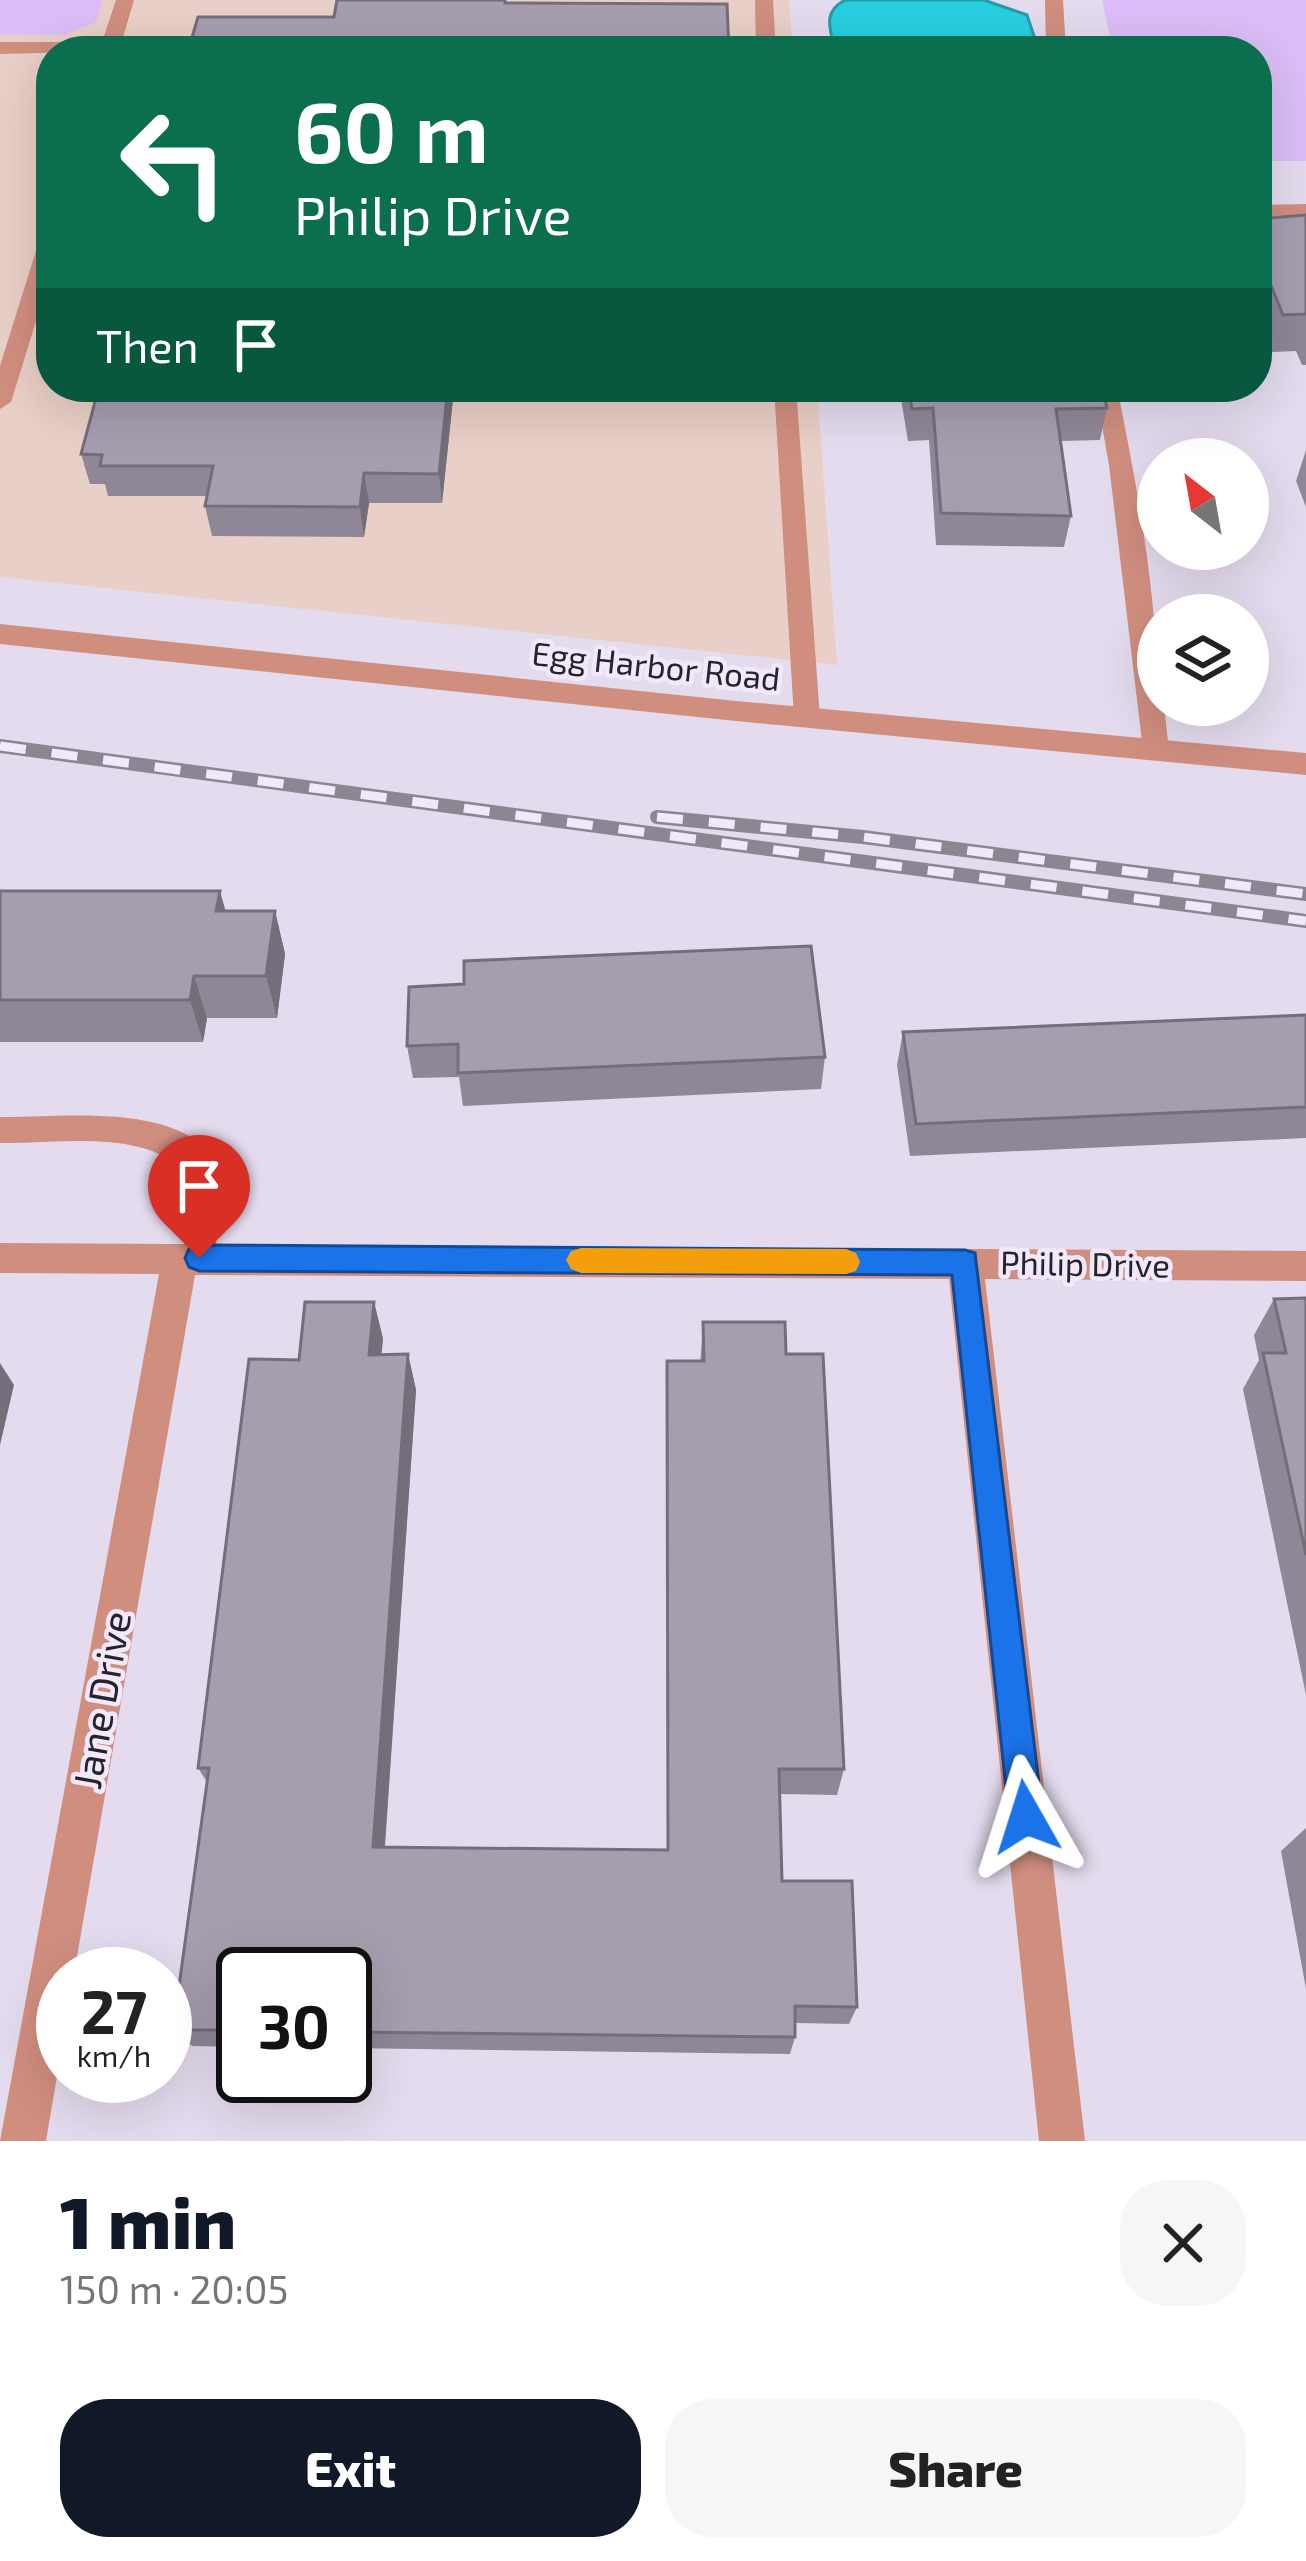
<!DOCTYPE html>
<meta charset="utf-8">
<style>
body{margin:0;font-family:"Exo 2",sans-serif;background:#f6f6f6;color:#222;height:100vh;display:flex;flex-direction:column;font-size:45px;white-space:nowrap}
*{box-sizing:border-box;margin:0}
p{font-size:39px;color:#767676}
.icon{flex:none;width:66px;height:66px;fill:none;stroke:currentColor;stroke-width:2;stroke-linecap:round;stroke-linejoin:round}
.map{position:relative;height:2141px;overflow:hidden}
.drawer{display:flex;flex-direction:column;background:#fff;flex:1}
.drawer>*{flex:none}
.top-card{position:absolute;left:36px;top:36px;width:1236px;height:366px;border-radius:48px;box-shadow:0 12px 48px #0002;background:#0b6e4f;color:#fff;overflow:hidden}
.needle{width:78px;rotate:329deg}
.fabs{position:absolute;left:1137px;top:438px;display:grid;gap:24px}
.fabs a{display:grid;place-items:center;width:132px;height:132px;border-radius:50%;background:#fff;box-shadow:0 12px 48px #0002;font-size:60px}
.speed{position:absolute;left:36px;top:1947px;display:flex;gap:24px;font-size:60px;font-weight:700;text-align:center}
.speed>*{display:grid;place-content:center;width:156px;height:156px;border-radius:50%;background:#fff;box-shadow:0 12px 48px #0002;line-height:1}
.speed small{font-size:30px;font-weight:400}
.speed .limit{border:6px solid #111;border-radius:18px;background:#fff;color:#111}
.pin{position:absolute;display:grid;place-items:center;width:102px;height:102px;color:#fff;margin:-123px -51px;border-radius:50% 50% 50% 0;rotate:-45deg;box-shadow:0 0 12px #0007}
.pin .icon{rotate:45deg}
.me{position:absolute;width:132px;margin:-66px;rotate:354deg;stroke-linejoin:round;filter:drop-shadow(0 0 9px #0008)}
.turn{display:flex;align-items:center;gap:42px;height:252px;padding:0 60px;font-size:54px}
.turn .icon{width:156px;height:156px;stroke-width:2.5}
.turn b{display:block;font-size:84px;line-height:102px}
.then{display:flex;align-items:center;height:114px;padding:0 60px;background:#0003;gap:24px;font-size:45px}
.round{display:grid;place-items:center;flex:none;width:126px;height:126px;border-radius:48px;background:#f6f6f6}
.summary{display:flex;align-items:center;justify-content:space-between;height:204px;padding:0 60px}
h1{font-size:72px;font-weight:800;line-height:90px;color:#111827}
.button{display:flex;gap:24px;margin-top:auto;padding:24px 60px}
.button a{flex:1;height:138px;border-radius:48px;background:#111827;color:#fff;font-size:48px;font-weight:800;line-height:138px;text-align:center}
.button a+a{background:#f6f6f6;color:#222}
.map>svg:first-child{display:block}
.education{fill:#e8cfc7}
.green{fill:#dcbdf7}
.water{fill:#28cee0;stroke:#279ba9;stroke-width:3}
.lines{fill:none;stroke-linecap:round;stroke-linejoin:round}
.service{fill:#d08e7f;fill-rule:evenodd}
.minor{fill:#d08e7f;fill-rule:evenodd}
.tertiary{fill:#d08e7f;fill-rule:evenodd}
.rail-casing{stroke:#8c8693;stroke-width:14}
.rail{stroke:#f2e8fb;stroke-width:9;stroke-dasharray:26;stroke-linecap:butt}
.wall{fill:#8f8796}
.shaded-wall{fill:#746e7a}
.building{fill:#a69daf;stroke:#746e7a;stroke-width:3}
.route{fill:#1a73e8;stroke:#114b97;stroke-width:3}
.slow{fill:#f59e0b}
.labels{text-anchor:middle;stroke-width:9;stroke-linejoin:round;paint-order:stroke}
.street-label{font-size:33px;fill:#26232a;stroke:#f2e8fb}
.near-street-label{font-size:39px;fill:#26232a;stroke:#f2e8fb}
</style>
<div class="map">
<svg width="1306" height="2141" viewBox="0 0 1306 2141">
<rect width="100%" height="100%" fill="#e4dbee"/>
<path class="education" d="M 0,0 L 789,0 L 793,51 L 51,51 L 51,387 L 817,387 L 837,665 L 0,577 Z"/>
<path class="green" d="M 0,0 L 103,0 L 96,22 L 65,35 L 0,35 Z
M 1102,0 L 1306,0 L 1306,161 L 1257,161 L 1257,51 L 1113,51 Z"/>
<path class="water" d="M 845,0 L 984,0 L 1027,15 L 1039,51 L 835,51 C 831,30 821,13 845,0 Z"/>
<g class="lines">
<path class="service" d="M 116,0 L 134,0 L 119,51 L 0,54 L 0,42 L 102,42 Z
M 755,0 L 773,0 L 776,51 L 756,51 Z
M 1045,0 L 1063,0 L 1066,51 L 1046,51 Z
M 1306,204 L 1306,216 L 1257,217 L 1257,205 Z
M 51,232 L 51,273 L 11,402 L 0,409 L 0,366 L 40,238 Z
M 774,387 L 796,387 L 820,718 L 807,727 L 794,718 Z
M 1095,387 L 1117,387 C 1138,491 1158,599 1158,705 L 1164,705 L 1169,750 L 1156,760 L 1143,750 L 1109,465 Z
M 0,1117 C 64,1118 187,1100 221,1169 L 215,1258 L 210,1268 L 199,1272 L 188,1268 L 183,1258 L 189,1174 C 142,1128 62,1144 0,1143 Z"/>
<path class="minor" d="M 0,1243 L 1306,1251 L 1306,1281 L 985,1279 L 1085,2141 L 1039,2141 L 949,1279 L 195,1275 L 74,1974 L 63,1974 L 63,2041 L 46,2141 L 0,2141 L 159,1274 L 0,1273 Z"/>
<path class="tertiary" d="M 0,624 L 736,701 L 1306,753 L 1306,775 L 736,721 L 0,644 Z"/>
<defs>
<path id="rail" d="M 0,746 L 1306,921
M 657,817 L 863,837 L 1306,894"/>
</defs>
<use href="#rail" class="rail-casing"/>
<use href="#rail" class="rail"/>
</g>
<path class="wall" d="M 1306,215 L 1306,365 L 1302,365 L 1296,351 L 1272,352 L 1257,313 L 1257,219 Z
M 99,387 L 642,387 L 642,400 L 453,399 L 442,503 L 369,503 L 364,537 L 212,536 L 205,506 L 207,496 L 108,496 L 105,484 L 90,484 L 81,454 Z
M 899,387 L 1102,387 L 1107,408 L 1100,440 L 1060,441 L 1071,516 L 1064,547 L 936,545 L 929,440 L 908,441 Z
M 1306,450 L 1306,507 L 1296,481 Z
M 0,891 L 225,911 L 275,911 L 285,954 L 277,1018 L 207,1018 L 203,1042 L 0,1042 Z
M 409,987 L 825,1057 L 821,1089 L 463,1106 L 459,1077 L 413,1078 L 407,1046 Z
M 1306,1015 L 1306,1138 L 910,1156 L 897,1065 L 903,1032 Z
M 1306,1298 L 1306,1695 L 1243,1389 L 1259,1360 L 1254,1335 L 1274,1299 Z
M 374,1302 L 383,1339 L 381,1355 L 408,1354 L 416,1390 L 385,1847 L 668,1850 L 703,1322 L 786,1354 L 844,1769 L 837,1795 L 780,1794 L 782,1881 L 857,2007 L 849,2024 L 795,2023 L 795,2037 L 790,2054 L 345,2048 L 345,1974 L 243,1974 L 243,2047 L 192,2046 L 173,2030 L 207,1782 L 198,1768 L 299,1360 Z
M 1306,1828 L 1306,1989 L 1281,1851 Z"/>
<path class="shaded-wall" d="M 448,387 L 452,387 L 453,399 L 442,503 L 439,474 Z
M 364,473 L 369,503 L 364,537 L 360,507 Z
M 220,891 L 232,934 L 216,911 Z
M 275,911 L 285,954 L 277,1018 L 266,976 Z
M 194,976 L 207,1018 L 203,1042 L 190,1000 Z
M 374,1302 L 383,1339 L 378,1390 L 369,1355 Z
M 408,1354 L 416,1390 L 383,1869 L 373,1847 Z
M 0,1363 L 14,1385 L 0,1445 Z"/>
<path class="building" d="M 337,0 L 505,0 L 505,3 L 727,4 L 729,51 L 188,51 L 198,17 L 334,17 Z
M 1306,215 L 1306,314 L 1283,315 L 1257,251 L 1257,219 Z
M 99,387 L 448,387 L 439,474 L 364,473 L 360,507 L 205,506 L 213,466 L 100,466 L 102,455 L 81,454 Z
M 908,387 L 1102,387 L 1107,408 L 1056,409 L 1071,516 L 941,513 L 933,408 L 912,409 Z
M 0,891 L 220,891 L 216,911 L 275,911 L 266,976 L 194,976 L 190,1000 L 0,1000 Z
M 811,946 L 825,1057 L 458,1073 L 458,1044 L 407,1046 L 409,987 L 464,984 L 464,961 Z
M 1306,1015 L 1306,1107 L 916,1124 L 903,1032 Z
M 1306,1298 L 1306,1555 L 1263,1353 L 1286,1353 L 1274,1299 Z
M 305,1302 L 374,1302 L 369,1355 L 408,1354 L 373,1847 L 668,1850 L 667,1361 L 704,1361 L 703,1322 L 785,1322 L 786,1354 L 823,1354 L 844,1769 L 779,1769 L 782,1881 L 852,1881 L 857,2007 L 795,2006 L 795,2037 L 345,2032 L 345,1974 L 243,1974 L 243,2030 L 173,2030 L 209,1768 L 198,1768 L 249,1359 L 299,1360 Z"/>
<path class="route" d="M 199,1245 L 965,1250 L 975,1253 L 1043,1817 L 1038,1830 L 1026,1835 L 1014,1830 L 1009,1817 L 952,1275 L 199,1271 L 189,1267 L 185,1258 L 189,1249 Z"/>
<path class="slow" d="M 581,1248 L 846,1249 L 856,1253 L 860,1262 L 856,1271 L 846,1274 L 581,1273 L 571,1269 L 566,1260 L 571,1251 Z"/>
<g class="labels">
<g class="street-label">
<text transform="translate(656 666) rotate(6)" y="12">Egg Harbor Road</text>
<text transform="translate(1085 1264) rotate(1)" y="12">Philip Drive</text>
</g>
<g class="near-street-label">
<text transform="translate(102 1700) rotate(-80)" y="14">Jane Drive</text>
</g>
</g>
</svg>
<div class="fabs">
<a><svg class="needle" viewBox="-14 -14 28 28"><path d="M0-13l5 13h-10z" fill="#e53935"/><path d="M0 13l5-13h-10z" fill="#767676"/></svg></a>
<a><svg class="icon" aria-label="layers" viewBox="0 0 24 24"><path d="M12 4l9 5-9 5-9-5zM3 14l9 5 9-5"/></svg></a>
</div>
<div class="speed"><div>27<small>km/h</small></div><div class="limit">30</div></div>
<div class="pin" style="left:199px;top:1258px;background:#d93025"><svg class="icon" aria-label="arrive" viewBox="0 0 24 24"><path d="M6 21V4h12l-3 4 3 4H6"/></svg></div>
<svg class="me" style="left:1026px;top:1817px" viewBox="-20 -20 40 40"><path d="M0-17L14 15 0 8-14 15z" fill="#1a73e8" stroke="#fff" stroke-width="4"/></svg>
<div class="top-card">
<div class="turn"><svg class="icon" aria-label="left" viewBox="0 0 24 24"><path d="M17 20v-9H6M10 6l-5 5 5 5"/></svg><div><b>60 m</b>Philip Drive</div></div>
<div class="then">Then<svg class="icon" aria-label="arrive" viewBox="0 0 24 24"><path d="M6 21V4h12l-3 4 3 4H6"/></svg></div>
</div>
</div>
<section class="drawer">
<div class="summary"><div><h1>1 min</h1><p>150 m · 20:05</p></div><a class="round"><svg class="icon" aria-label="close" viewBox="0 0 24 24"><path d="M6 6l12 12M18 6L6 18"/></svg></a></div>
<div class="button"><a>Exit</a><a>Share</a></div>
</section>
